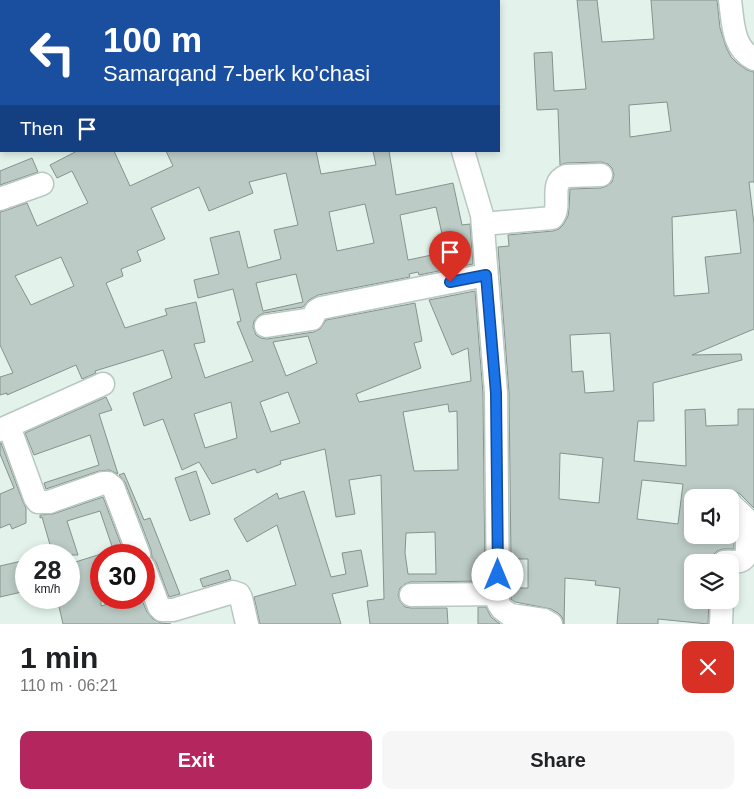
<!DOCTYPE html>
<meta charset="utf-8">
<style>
body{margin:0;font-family:Arial,sans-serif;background:#f6f6f6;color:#202124;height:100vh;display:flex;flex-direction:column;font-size:19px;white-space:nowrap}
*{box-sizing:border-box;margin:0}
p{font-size:16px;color:#757577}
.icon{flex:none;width:28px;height:28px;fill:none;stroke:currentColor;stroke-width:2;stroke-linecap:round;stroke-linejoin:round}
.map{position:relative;height:624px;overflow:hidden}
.sheet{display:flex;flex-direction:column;background:#fff;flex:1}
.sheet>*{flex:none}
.hud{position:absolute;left:0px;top:0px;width:500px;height:152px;box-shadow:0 2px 8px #0003;background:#1a4fa0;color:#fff;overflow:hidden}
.buttons{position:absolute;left:684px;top:489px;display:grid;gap:10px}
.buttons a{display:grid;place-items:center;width:55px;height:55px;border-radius:10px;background:#fff;box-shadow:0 2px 8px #0003;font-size:25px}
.speed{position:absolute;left:15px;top:544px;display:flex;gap:10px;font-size:25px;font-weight:700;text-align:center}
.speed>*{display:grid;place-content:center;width:65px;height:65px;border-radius:50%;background:#fff;box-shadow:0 2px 8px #0003;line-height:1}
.speed small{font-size:12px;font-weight:400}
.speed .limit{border:8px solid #d22;background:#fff;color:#111}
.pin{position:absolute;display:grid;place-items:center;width:42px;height:42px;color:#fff;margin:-51px -21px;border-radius:50% 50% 50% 0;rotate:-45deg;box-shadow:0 0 5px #0007}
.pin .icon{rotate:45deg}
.me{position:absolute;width:55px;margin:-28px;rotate:0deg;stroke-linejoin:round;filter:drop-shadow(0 0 4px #0008)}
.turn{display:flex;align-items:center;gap:18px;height:105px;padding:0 20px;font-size:22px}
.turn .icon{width:65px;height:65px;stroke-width:2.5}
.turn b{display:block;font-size:35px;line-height:42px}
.then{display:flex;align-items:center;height:48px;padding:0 20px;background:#0003;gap:10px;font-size:19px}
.round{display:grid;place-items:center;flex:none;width:52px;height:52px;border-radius:10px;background:#f6f6f6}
.overview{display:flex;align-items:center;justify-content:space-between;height:85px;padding:0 20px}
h1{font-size:30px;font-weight:800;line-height:38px}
.action{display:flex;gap:10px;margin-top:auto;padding:10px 20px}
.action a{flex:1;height:58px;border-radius:10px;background:#b4275e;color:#fff;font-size:20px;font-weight:800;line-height:58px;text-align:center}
.action a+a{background:#f6f6f6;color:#202124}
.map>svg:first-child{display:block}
.building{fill:#bccbc5;stroke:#85938d;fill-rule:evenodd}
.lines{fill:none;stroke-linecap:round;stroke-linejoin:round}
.minor-casing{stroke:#b8c8c1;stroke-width:25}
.minor{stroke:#fff;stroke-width:22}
.route-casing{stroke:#114b97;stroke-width:12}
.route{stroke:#1a73e8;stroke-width:9}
</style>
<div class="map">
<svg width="754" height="624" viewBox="0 0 754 624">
<rect width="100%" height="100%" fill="#e3f3ec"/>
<path class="building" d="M 577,0 L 597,0 L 602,42 L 654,39 L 651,0 L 717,0 L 720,28 L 726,47 L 731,57 L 737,63 L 747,70 L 754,72 L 754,182 L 749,182 L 754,224 L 754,329 L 692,355 L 741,354 L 742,360 L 653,383 L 654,421 L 638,421 L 634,461 L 686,466 L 685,410 L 705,409 L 706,426 L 738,425 L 738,409 L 754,409 L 754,508 L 740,494 L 734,491 L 727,490 L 722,493 L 719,497 L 702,495 L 701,498 L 692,498 L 692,535 L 730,535 L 730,521 L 734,525 L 734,549 L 723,549 L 717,551 L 712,556 L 692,555 L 692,600 L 709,600 L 708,624 L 658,619 L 658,624 L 617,624 L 620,588 L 595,585 L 596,581 L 565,578 L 564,624 L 562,617 L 558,613 L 551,609 L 515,602 L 511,599 L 511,588 L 528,588 L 528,559 L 511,559 L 509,393 L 498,247 L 509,246 L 508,235 L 553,231 L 559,229 L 563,225 L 568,216 L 569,208 L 570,189 L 601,188 L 607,186 L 612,182 L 614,175 L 612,168 L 608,164 L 601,162 L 566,163 L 560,165 L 558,109 L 537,110 L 534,53 L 552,52 L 554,91 L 586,89 ZM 667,102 L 671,131 L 630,137 L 629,105 ZM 736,210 L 741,253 L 705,257 L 709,293 L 674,296 L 672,217 ZM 610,333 L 614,391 L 585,393 L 583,371 L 572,372 L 570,335 ZM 560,453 L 603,458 L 599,503 L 559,499 ZM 642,480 L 683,484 L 678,524 L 637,519 Z
M 77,151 L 114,151 L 130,186 L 173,166 L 166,151 L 316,151 L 321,174 L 376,165 L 373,151 L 389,151 L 396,195 L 453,183 L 462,225 L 470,224 L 473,264 L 419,275 L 418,272 L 409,274 L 410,277 L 318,295 L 309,300 L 303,307 L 264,313 L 258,316 L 254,321 L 253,327 L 256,335 L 261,338 L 267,339 L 314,332 L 320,329 L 326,320 L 415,303 L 422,341 L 414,343 L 421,368 L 356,394 L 359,402 L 471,381 L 468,348 L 452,355 L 429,300 L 475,291 L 483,394 L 485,581 L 410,582 L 405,584 L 400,588 L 398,595 L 400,601 L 405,607 L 411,608 L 447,608 L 448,624 L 370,624 L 367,601 L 384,599 L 381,475 L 349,480 L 355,514 L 336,517 L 325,449 L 280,461 L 281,464 L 257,473 L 255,469 L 212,484 L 199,462 L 182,470 L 163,419 L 144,426 L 133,393 L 172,378 L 163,350 L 95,371 L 96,373 L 82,379 L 76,365 L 7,395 L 7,393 L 0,395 L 0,377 L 13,373 L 0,345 L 0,212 L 4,211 L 27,203 L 37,226 L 88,203 L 72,171 L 57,178 L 50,165 ZM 286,173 L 298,225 L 274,230 L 281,259 L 248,268 L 239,231 L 210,238 L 219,274 L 194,280 L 198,298 L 233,289 L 241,321 L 237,322 L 253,361 L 205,378 L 194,344 L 205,342 L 196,302 L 165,309 L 167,315 L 125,328 L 106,283 L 123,276 L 121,269 L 141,261 L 137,251 L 165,239 L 151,208 L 199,187 L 209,211 L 253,193 L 249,182 ZM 365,204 L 374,243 L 337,251 L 329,212 ZM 436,207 L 446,252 L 408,260 L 400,215 ZM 61,257 L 74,286 L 31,305 L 15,276 ZM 296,274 L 303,302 L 263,311 L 256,283 ZM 308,336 L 317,363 L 286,376 L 273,342 ZM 288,392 L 300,423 L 271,432 L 260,402 ZM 231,402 L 237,438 L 205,448 L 194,414 ZM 448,404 L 449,412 L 457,411 L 458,470 L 414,471 L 403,412 ZM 435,532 L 436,574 L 408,574 L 405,553 L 406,533 Z
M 32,158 L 38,172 L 0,185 L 0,171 Z
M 106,397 L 112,410 L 99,414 L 118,474 L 109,470 L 99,471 L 46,489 L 44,483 L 99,465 L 90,435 L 34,455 L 25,433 Z
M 0,443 L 1,443 L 23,502 L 26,508 L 26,523 L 12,529 L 10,524 L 0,528 L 0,494 L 14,488 L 0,454 Z
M 196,471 L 210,514 L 190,521 L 175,478 Z
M 124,473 L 144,520 L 150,518 L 180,594 L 169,597 L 156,562 L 152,557 L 151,550 L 125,482 L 119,475 Z
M 304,491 L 331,577 L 346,574 L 342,553 L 361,550 L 368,586 L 332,594 L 341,624 L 260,624 L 254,597 L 296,585 L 277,525 L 247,542 L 234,519 L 277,493 L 279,499 Z
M 103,497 L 125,555 L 115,555 L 100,511 L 67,521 L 78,555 L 53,555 L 42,517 L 40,518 L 40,515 L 53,514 Z
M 101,554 L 101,606 L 129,598 L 141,598 L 147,612 L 153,619 L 161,623 L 171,624 L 63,624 L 57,598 L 69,598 L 69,564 Z
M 26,560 L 26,591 L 0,597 L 0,566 Z
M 228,570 L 231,579 L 203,587 L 200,579 Z
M 478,607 L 486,607 L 491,617 L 500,624 L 478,624 Z"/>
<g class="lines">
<defs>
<path id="minor" d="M 416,0 L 416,1
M 730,0 C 733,21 732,48 754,59
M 463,151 L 482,215 L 496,393 L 498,603 L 502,609 L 510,615 L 544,620 L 551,624
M 0,199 L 42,184
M 483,224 L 552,218 C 563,206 548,183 566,176 L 601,175
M 266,326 L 312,319 L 316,311 L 321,308 L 486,275
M 9,426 L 103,384
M 0,430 L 9,426 L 35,498 L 38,502 L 49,502 L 103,483 L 108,483 L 113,487 L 139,555
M 724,562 C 733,561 743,565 747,553 L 747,521 C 743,513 735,510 730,503
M 144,567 L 159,607 L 162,610 L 173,610 L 233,592 L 239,594 L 241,598 L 247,624
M 411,595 L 498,594
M 721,624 L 722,600"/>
</defs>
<use href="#minor" class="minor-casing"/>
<use href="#minor" class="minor"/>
</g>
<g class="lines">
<defs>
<path id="route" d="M 450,282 L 486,275 L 496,393 L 498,575"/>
</defs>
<use href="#route" class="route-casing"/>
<use href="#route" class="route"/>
</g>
</svg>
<div class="buttons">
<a><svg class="icon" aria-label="sound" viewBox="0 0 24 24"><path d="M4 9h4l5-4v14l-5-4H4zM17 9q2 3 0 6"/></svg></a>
<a><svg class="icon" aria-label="layers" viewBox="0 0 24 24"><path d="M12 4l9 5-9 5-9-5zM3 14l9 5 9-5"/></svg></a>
</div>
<div class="speed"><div>28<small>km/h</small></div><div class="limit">30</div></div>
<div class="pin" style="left:450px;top:282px;background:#d93025"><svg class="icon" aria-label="arrive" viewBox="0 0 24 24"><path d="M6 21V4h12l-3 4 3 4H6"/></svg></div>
<svg class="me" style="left:498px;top:575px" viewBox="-20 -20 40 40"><circle r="19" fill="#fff"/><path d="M0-13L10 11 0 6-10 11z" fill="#1a73e8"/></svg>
<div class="hud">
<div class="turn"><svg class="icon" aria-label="left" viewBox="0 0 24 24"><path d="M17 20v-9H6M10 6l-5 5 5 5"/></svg><div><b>100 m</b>Samarqand 7-berk ko'chasi</div></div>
<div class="then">Then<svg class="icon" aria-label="arrive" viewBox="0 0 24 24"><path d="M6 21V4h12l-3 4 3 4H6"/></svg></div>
</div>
</div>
<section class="sheet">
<div class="overview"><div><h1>1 min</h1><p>110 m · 06:21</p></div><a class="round" style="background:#d93025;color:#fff"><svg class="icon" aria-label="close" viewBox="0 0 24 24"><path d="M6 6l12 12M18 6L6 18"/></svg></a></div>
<div class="action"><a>Exit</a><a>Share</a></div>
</section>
